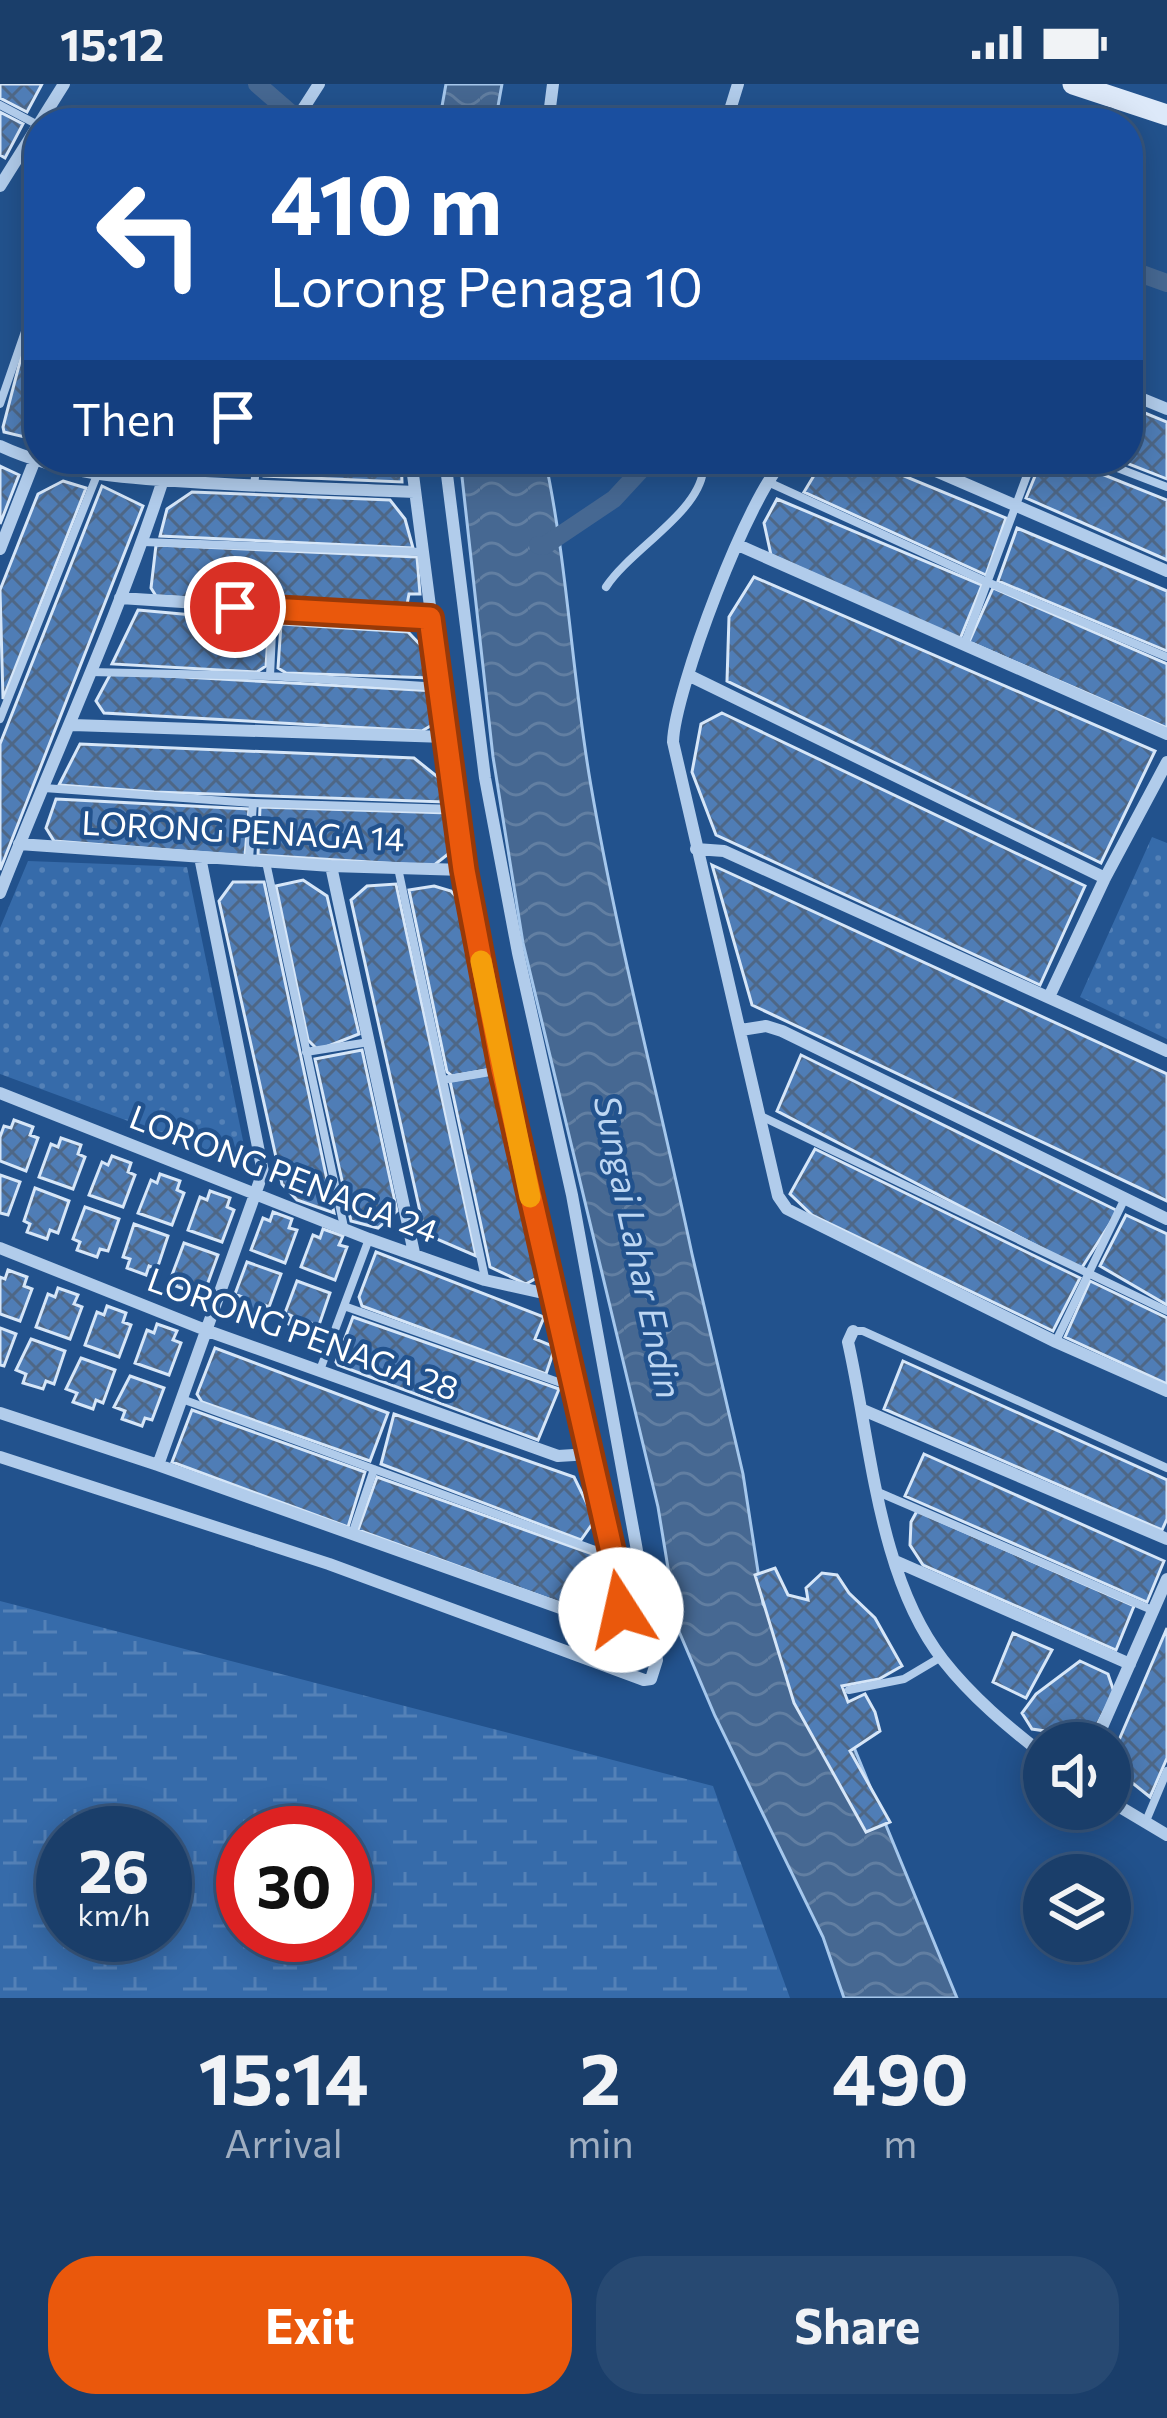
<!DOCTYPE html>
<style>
body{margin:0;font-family:Commissioner,sans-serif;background:#274972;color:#f1f3f6;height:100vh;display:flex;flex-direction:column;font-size:45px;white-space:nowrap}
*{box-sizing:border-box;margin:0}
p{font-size:39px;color:#9faec1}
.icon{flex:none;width:66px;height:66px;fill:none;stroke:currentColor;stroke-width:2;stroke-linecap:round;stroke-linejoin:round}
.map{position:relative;height:1914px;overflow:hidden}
.side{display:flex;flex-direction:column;background:#1a3e6a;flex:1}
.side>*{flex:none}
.hud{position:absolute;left:24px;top:24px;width:1119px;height:366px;border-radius:48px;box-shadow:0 6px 30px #0003,0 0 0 3px #38577e;background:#1a4fa0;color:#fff;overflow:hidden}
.buttons{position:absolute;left:1023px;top:1638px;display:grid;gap:24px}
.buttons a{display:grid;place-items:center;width:108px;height:108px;border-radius:50%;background:#1a3e6a;box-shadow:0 6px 30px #0003,0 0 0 3px #38577e;font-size:60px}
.speed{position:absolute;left:36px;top:1722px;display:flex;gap:24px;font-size:60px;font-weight:700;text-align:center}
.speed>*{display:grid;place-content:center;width:156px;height:156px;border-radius:50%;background:#1a3e6a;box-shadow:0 6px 30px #0003,0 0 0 3px #38577e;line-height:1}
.speed small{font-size:30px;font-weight:400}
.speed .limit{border:18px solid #d22;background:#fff;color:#111}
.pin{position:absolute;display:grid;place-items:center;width:102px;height:102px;color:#fff;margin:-51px;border:6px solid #fff;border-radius:50%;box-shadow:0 3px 12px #0007}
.me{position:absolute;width:132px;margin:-66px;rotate:350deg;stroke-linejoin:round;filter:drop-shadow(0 0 9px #0008)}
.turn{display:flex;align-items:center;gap:42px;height:252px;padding:0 48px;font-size:54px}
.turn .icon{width:156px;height:156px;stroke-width:2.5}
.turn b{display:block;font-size:84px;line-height:102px}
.then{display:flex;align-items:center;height:114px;padding:0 48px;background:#0003;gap:24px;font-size:45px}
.eta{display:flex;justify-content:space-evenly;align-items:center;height:204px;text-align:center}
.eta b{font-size:72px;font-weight:700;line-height:84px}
.cta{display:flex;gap:24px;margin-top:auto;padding:24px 48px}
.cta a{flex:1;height:138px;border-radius:48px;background:#ea580c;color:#fff;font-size:48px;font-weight:700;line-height:138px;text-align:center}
.cta a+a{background:#274972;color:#f1f3f6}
.status{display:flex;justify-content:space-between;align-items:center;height:84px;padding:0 60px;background:#1a3e6a;direction:ltr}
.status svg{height:33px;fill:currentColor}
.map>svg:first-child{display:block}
.grass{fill:url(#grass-dots)}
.wetland{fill:url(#wetland-marsh);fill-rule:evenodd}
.water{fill:url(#water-waves);stroke:#a5c7ec;stroke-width:3}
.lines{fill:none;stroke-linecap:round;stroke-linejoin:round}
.canal{stroke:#466892;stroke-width:18}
.building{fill:url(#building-cross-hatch);stroke:#d6e6f8;stroke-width:3}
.lane{stroke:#b1cceb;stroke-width:8}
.street{stroke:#b1cceb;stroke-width:12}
.secondary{stroke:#dde9f9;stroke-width:21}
.route-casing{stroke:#983908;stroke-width:30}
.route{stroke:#ea580c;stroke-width:21}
.slow{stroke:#f59e0b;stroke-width:21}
.labels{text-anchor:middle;stroke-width:9;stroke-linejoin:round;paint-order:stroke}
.street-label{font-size:33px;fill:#fff;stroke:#22528d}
.water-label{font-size:36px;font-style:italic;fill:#bdd6f2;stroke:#22528d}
</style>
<div class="status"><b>15:12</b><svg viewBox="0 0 49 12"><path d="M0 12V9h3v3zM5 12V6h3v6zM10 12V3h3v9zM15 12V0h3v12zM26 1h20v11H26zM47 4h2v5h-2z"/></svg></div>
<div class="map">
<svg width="1167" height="1914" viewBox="0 0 1167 1914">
<defs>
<pattern id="grass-dots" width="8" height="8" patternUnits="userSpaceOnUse" patternTransform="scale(3)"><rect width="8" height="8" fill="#366baa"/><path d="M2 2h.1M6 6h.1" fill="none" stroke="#5481b7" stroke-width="1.8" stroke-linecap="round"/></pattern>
<pattern id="wetland-marsh" width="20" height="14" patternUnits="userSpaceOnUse" patternTransform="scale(3)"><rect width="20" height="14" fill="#366baa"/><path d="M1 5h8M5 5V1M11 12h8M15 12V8" fill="none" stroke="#5481b7"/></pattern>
<pattern id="water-waves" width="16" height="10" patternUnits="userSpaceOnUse" patternTransform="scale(3)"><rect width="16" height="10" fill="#466892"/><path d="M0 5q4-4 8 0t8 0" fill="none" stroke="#627fa2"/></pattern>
<pattern id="building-cross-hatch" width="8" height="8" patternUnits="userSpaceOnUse" patternTransform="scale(3)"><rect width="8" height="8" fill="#4f7db6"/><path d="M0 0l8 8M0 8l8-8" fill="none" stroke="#4e6786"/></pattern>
</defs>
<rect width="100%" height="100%" fill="#22528d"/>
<path class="grass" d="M 1152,753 L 1167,759 L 1167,955 L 1080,913 Z
M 28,777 L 187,783 L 248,1081 L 0,990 L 0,844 Z"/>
<path class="wetland" d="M 0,1517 L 713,1702 L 790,1914 L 0,1914 ZM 63,1749 L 165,1749 L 165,1851 L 63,1851 ZM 243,1749 L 345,1749 L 345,1851 L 243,1851 Z"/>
<path class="water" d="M 446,0 L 502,0 L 495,39 L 439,39 Z
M 460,375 L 545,375 C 568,483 572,594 591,702 C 618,859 659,1014 692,1170 L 743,1390 L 763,1520 L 846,1644 L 957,1914 L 844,1914 L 823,1853 L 715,1632 L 678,1545 L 658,1423 L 523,859 L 493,673 Z"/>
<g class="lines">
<path class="canal" d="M 257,0 L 302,39
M 1128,185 L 1167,199
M 538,461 L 544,462 L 614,415 L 651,375"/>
</g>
<path class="building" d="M 0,0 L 42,0 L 27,28 L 0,14 Z
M 0,28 L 23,40 L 5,74 L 0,71 Z
M 39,228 L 39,347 L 35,346 L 33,355 L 4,348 L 3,343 L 32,231 Z
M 1128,322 L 1167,338 L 1167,395 L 1116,375 L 1128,375 Z
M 133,375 L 253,375 L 252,384 Z
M 265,375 L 401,375 L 402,398 L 264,392 Z
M 824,375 L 863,375 L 1006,434 L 986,491 L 804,408 Z
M 1042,375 L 1064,375 L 1167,416 L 1167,476 L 1026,414 Z
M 0,382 L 19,391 L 0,440 Z
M 63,397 L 86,404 L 3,615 L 0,506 L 38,410 Z
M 102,402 L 143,422 L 0,786 L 0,660 Z
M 192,408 L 390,416 L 405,435 L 413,464 L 160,452 L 167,425 Z
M 777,415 L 982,501 L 960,555 L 771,471 L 764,439 Z
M 1017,444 L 1167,507 L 1167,567 L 998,497 Z
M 156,461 L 417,473 L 420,510 L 409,510 L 406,526 L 156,512 L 151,504 Z
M 754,493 L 1155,667 L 1101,779 L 727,597 L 729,533 Z
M 993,504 L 1167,580 L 1167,644 L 969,558 Z
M 138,526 L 269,538 L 266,582 L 257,588 L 112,580 Z
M 281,540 L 408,548 L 430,571 L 431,594 L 286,589 L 278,584 Z
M 111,589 L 436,607 L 437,638 L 422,647 L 104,629 L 96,617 Z
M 722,629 L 1085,802 L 1040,901 L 716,751 L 692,688 L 701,640 Z
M 80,660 L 414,674 L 444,698 L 445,718 L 154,708 L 59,701 Z
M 56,715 L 249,725 L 245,772 L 54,757 L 46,744 Z
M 260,723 L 449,729 L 452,767 L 433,782 L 258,771 Z
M 712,781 L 1167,990 L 1167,1117 L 752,921 Z
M 303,796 L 327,812 L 359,950 L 318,966 L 308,956 L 276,802 Z
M 233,798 L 264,798 L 334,1129 L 297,1116 L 282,1100 L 219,817 Z
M 396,800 L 476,1172 L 425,1150 L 351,816 L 367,802 Z
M 434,802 L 451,807 L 459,816 L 492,985 L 452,992 L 447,988 L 409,806 Z
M 362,966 L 397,1127 L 378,1144 L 351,1137 L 315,975 Z
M 801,971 L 1118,1127 L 1081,1185 L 777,1027 Z
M 495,989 L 540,1192 L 526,1200 L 490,1183 L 450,997 Z
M 14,1036 L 33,1043 L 30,1051 L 38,1054 L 26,1087 L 0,1077 L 0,1053 L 4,1042 L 11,1044 Z
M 61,1054 L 81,1061 L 78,1070 L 85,1073 L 73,1105 L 39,1093 L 51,1060 L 58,1063 Z
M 815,1065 L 1080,1194 L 1053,1247 L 812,1131 L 790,1110 Z
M 112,1072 L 131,1079 L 128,1088 L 135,1091 L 123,1123 L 89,1111 L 102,1078 L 108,1081 Z
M 160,1090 L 180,1097 L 177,1106 L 184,1109 L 172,1141 L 138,1129 L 151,1096 L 157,1099 Z
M 0,1091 L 20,1098 L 8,1131 L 0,1129 Z
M 35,1104 L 69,1117 L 58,1149 L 50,1146 L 47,1155 L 27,1148 L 30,1140 L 24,1137 Z
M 210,1107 L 230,1114 L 227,1123 L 234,1126 L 222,1158 L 188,1146 L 200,1113 L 207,1116 Z
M 85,1123 L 119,1135 L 108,1167 L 100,1165 L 97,1173 L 77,1166 L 80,1158 L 73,1155 Z
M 273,1128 L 292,1135 L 289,1144 L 297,1146 L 285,1179 L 251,1166 L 263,1134 L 270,1137 Z
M 1126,1131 L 1167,1150 L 1167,1221 L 1100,1182 Z
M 134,1140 L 168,1152 L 157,1185 L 149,1182 L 146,1191 L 127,1184 L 130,1175 L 123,1173 Z
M 323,1145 L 343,1152 L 339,1161 L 347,1163 L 335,1196 L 301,1183 L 313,1151 L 320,1154 Z
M 184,1159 L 218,1171 L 206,1204 L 198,1201 L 195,1209 L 176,1202 L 179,1194 L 172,1191 Z
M 376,1168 L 544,1233 L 535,1255 L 555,1263 L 546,1290 L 362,1222 L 359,1213 Z
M 247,1178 L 281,1190 L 269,1223 L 262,1220 L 259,1228 L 239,1221 L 242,1213 L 235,1210 Z
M 8,1186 L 27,1193 L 24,1202 L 32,1205 L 20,1237 L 0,1230 L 0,1193 L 5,1195 Z
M 297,1197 L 330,1209 L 319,1241 L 311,1239 L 308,1247 L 289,1240 L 292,1232 L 285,1229 Z
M 1090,1197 L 1167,1234 L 1167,1300 L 1065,1253 Z
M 58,1204 L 78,1211 L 74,1220 L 82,1223 L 70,1255 L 36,1243 L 48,1210 L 55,1213 Z
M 107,1222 L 126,1229 L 123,1238 L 131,1241 L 119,1273 L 85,1261 L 97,1228 L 104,1231 Z
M 353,1233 L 559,1305 L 538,1356 L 338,1281 L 336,1278 Z
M 157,1240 L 177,1247 L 173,1256 L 181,1259 L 169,1291 L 135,1279 L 147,1246 L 154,1249 Z
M 0,1244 L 16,1250 L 4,1282 L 0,1281 Z
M 31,1255 L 65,1267 L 54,1300 L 46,1297 L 43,1305 L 23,1299 L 26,1290 L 16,1286 Z
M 215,1264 L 388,1329 L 370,1377 L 202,1318 L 197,1310 Z
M 81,1274 L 115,1286 L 103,1319 L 96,1316 L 93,1325 L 73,1318 L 77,1309 L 66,1305 Z
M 903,1277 L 1167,1396 L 1167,1435 L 1162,1446 L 884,1325 Z
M 130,1292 L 164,1304 L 152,1336 L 145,1334 L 142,1342 L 122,1335 L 125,1327 L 114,1323 Z
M 192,1326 L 365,1388 L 348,1443 L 172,1378 Z
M 394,1330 L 574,1393 L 595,1436 L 581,1456 L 381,1380 Z
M 924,1370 L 1164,1477 L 1147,1518 L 905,1412 Z
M 377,1393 L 601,1473 L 612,1522 L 601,1534 L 358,1446 Z
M 917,1427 L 1134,1522 L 1116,1566 L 923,1481 L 910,1461 L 911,1438 Z
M 775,1484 L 788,1511 L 808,1516 L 806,1504 L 822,1489 L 837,1491 L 849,1509 L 875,1534 L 902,1582 L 879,1595 L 842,1602 L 848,1618 L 865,1610 L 875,1628 L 880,1647 L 850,1667 L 890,1738 L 866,1748 L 794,1619 L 755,1491 Z
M 1167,1544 L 1167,1674 L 1150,1713 L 1110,1681 L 1110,1677 Z
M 1013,1549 L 1052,1566 L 1026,1614 L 993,1598 Z
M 1080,1577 L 1108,1590 L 1114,1608 L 1088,1659 L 1062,1659 L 1052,1648 L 1032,1645 L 1022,1629 L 1036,1610 Z"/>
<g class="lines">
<path class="lane" d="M 0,21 L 38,41
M 0,320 L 39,207
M 1094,375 L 1167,403
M 768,398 L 987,498 L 1167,573
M 254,402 L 257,375
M 143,458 L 423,468
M 606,503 C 630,466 698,429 703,387
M 964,561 L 1033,375
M 90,588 L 270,592 L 440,603
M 270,592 L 273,526
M 0,635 L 97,391
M 44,704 L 253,719 L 456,725
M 249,775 L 253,719
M 266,778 L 344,1143
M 398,784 L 485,1194
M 306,968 L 369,958
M 443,996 L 502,986
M 761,1032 L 1167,1227
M 344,1222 L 561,1299 L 572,1296
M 853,1247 L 863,1247 L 1167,1384
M 1056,1257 L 1125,1114
M 320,1286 L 369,1155
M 182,1315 L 595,1466 L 609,1459
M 878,1408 L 1152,1526
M 352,1450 L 374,1385
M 849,1606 L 904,1595 L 941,1573
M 1146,1737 L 1167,1687"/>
<path class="street" d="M 294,39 L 319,0
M 548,39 L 553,0
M 726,39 L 738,0
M 0,102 L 64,0
M 34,216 L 39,219
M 1128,309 L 1167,325
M 0,362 C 60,390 125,394 191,398 C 265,403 340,405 414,408
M 685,375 L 703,387 L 724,375
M 786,375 C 750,405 674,609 673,658 L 778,1112 L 787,1125 L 801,1132 L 1056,1258 L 1167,1307
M 908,375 L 1167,487
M 738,461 L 1167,650
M 0,465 L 34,378
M 120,514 L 430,534
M 688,591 L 1105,794
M 72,641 L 446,653
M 19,760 L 331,782 L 464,786
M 696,765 L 724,767 L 1167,967
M 331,782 L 414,1169
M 0,809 C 54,671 117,537 163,396
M 1049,913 L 1105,794 L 1167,678
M 741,946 L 766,942 L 782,947 L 1167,1135
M 0,1009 L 369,1155 L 485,1196 L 552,1211
M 0,1164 L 208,1247 L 558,1372 L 590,1370
M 853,1247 L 848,1258 C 871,1359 878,1493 943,1576 C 972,1613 1008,1643 1044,1671
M 863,1326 L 1167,1455
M 0,1329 L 158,1381 L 600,1538 L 618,1534 L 623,1516 L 502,986 L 464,786 L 411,375
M 0,1373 L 329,1480 L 644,1596 L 651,1595 L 657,1576 L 572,1111 L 518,869 L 485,694 L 445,375
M 158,1381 L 263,1088 L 200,773
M 895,1477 L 1130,1580
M 1095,1659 L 1167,1495
M 1110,1717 L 1167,1751"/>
<path class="secondary" d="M 1073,0 L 1167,31"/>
</g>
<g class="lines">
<defs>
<path id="route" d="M 235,523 L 430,534 L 464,786 L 502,986 L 623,1516 L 621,1526"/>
</defs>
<use href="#route" class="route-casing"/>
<use href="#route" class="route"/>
<path class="slow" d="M 481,877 L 530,1113"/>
</g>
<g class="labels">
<g class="street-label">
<text transform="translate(243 747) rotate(3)" y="12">LORONG PENAGA 14</text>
<text transform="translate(284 1090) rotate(21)" y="12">LORONG PENAGA 24</text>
<text transform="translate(303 1250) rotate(20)" y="12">LORONG PENAGA 28</text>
</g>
<g class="water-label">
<text transform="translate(638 1163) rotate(78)" y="13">Sungai Lahar Endin</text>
</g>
</g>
</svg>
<div class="buttons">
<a><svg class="icon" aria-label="sound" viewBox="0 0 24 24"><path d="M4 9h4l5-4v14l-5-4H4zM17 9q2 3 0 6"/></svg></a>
<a><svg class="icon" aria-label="layers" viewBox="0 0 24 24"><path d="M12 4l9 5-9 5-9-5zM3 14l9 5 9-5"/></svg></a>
</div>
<div class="speed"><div>26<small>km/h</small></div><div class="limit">30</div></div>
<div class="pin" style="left:235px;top:523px;background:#d93025"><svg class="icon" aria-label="arrive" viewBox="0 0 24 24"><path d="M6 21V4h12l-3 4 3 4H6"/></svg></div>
<svg class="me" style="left:621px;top:1526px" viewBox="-20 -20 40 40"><circle r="19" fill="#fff"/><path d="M0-13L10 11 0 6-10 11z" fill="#ea580c"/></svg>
<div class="hud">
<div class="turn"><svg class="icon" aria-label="left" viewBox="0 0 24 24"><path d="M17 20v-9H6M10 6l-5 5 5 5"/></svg><div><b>410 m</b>Lorong Penaga 10</div></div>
<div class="then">Then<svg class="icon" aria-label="arrive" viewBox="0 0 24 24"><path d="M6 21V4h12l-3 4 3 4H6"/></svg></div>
</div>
</div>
<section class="side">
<div class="eta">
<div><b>15:14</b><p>Arrival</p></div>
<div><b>2</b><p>min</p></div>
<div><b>490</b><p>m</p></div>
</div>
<div class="cta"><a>Exit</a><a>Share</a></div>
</section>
